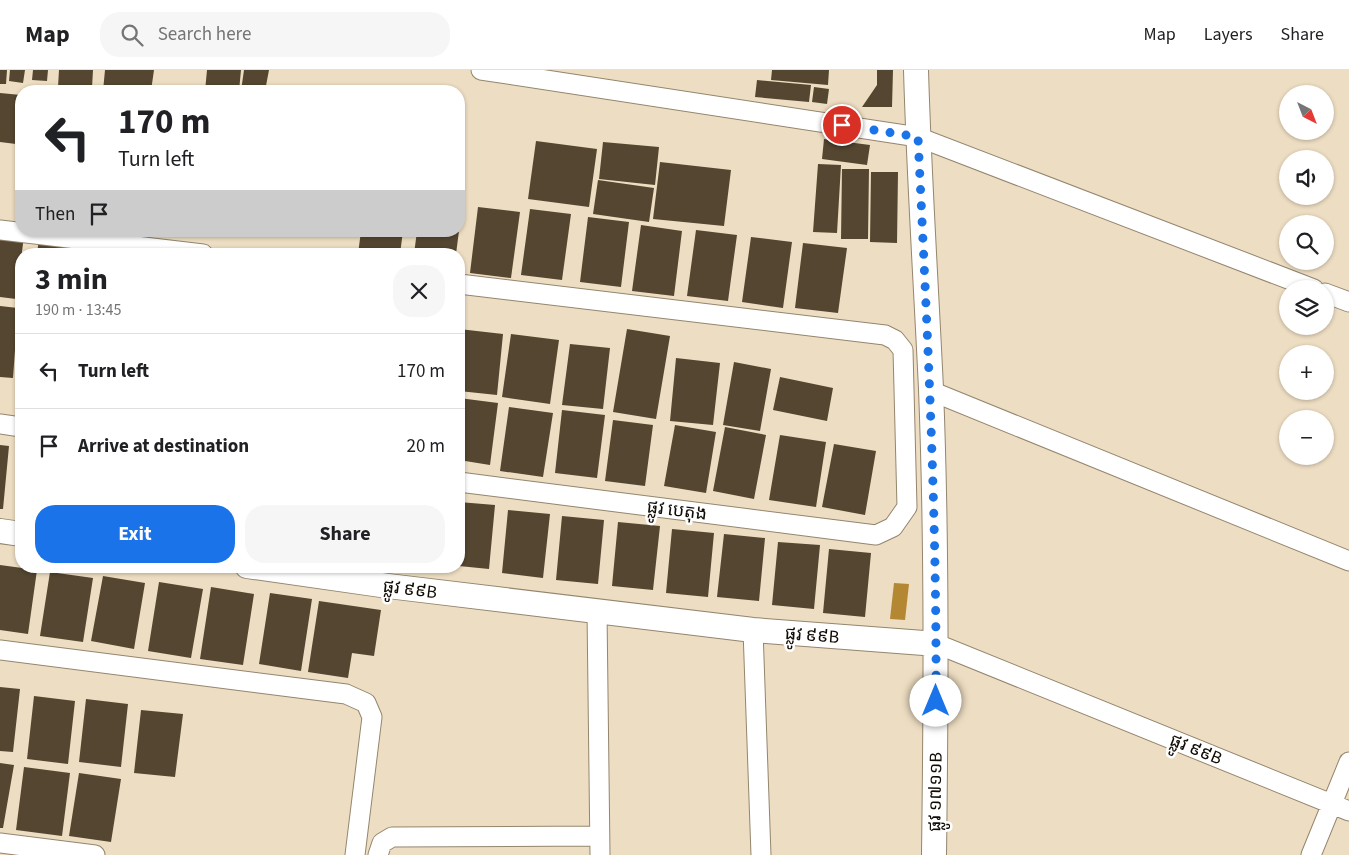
<!DOCTYPE html>
<meta charset="utf-8">
<style>
body{margin:0;font-family:"Source Sans 3","Noto Sans Khmer",sans-serif;background:#f6f6f6;color:#202124;height:100vh;display:flex;flex-direction:column;font-size:19px;white-space:nowrap}
*{box-sizing:border-box;margin:0}
p{font-size:16px;color:#757577}
.icon{flex:none;width:28px;height:28px;fill:none;stroke:currentColor;stroke-width:2;stroke-linecap:round;stroke-linejoin:round}
.map{position:relative;flex:1;overflow:hidden}
.sheet{position:absolute;left:15px;top:178px;width:450px;height:325px;display:flex;flex-direction:column;background:#fff;border-radius:20px;box-shadow:0 1px 4px #0004}
.sheet>*{flex:none}
.hud{position:absolute;left:15px;top:15px;width:450px;height:152px;border-radius:20px;box-shadow:0 1px 4px #0004;background:#fff;color:#202124;overflow:hidden}
.needle{width:32px;rotate:138deg}
.tools{position:absolute;left:1279px;top:15px;display:grid;gap:10px}
.tools a{display:grid;place-items:center;width:55px;height:55px;border-radius:50%;background:#fff;box-shadow:0 1px 4px #0004;font-size:25px}
.pin{position:absolute;display:grid;place-items:center;width:42px;height:42px;color:#fff;margin:-21px;border:2px solid #fff;border-radius:50%;box-shadow:0 1px 5px #0007}
.me{position:absolute;width:55px;margin:-28px;rotate:0deg;stroke-linejoin:round;filter:drop-shadow(0 0 4px #0008)}
.turn{display:flex;align-items:center;gap:18px;height:105px;padding:0 20px;font-size:22px}
.turn .icon{width:65px;height:65px;stroke-width:2.5}
.turn b{display:block;font-size:35px;line-height:42px}
.then{display:flex;align-items:center;height:48px;padding:0 20px;background:#0003;gap:10px;font-size:19px}
.round{display:grid;place-items:center;flex:none;width:52px;height:52px;border-radius:20px;background:#f6f6f6}
.overview{display:flex;align-items:center;justify-content:space-between;height:85px;padding:0 20px}
h1{font-size:30px;font-weight:700;line-height:38px}
.cta{display:flex;gap:10px;margin-top:auto;padding:10px 20px}
.cta a{flex:1;height:58px;border-radius:20px;background:#1a73e8;color:#fff;font-size:20px;font-weight:700;line-height:58px;text-align:center}
.cta a+a{background:#f6f6f6;color:#202124}
ul{padding:0;list-style:none}
li{display:flex;align-items:center;gap:15px;height:75px;padding:0 20px;border-top:1px solid #e0e0e0}
li div{flex:1}
li b{display:block;font-size:19px}
li em{font-style:normal}
header{display:flex;align-items:center;gap:30px;box-sizing:border-box;height:70px;padding:0 25px;background:#fff;border-bottom:1px solid #e0e0e0}
header strong{font-size:24px}
nav{display:flex;gap:28px;margin-inline-start:auto;font-size:18px}
.search{width:350px;height:45px;background:#f6f6f6;display:flex;align-items:center;gap:12px;box-sizing:border-box;padding:0 18px;border-radius:20px;color:#757577;font-size:19px}
.map>svg:first-child{display:block}
.water{fill:#b48733}
.building{fill:#544630}
.lines{fill:none;stroke-linecap:round;stroke-linejoin:round}
.minor-casing{stroke:#94856d;stroke-width:21}
.tertiary-casing{stroke:#94856d;stroke-width:26}
.minor{stroke:#fff;stroke-width:19}
.tertiary{stroke:#fff;stroke-width:24}
.route{stroke:#1a73e8;stroke-width:9;stroke-dasharray:0 16.2}
.labels{text-anchor:middle;stroke-width:5;stroke-linejoin:round;paint-order:stroke}
.street-label{font-size:18px;fill:#100b04;stroke:#fff}
</style>
<header>
<strong>Map</strong>
<div class="search"><svg class="icon" aria-label="search" viewBox="0 0 24 24"><circle cx="10" cy="10" r="6"/><path d="M15 15l6 6"/></svg>Search here</div>
<nav><a>Map</a><a>Layers</a><a>Share</a></nav>
</header>
<div class="map">
<svg width="1349" height="785" viewBox="0 0 1349 785">
<rect width="100%" height="100%" fill="#edddc2"/>
<path class="water" d="M 894,513 L 909,514 L 905,550 L 890,549 Z"/>
<path class="building" d="M 0,0 L 7,0 L 6,14 L 0,14 Z
M 10,0 L 25,0 L 23,13 L 9,11 Z
M 33,0 L 48,0 L 47,11 L 32,10 Z
M 59,0 L 93,0 L 92,18 L 58,17 Z
M 105,0 L 154,0 L 151,21 L 103,21 Z
M 207,0 L 241,0 L 239,21 L 205,21 Z
M 244,0 L 269,0 L 265,21 L 241,21 Z
M 772,0 L 829,0 L 828,15 L 771,10 Z
M 877,0 L 893,0 L 892,37 L 862,37 L 877,15 Z
M 757,10 L 811,15 L 809,32 L 755,27 Z
M 814,17 L 829,19 L 827,34 L 812,32 Z
M 0,23 L 21,25 L 16,74 L 0,72 Z
M 824,69 L 870,75 L 867,95 L 822,89 Z
M 536,71 L 597,79 L 589,137 L 528,129 Z
M 603,72 L 659,77 L 655,115 L 599,109 Z
M 660,92 L 731,100 L 724,156 L 653,149 Z
M 818,94 L 841,95 L 837,163 L 813,162 Z
M 842,99 L 869,99 L 868,169 L 841,169 Z
M 871,102 L 898,102 L 897,173 L 870,172 Z
M 598,110 L 654,118 L 649,152 L 593,144 Z
M 459,131 L 462,132 L 460,151 L 459,151 Z
M 478,137 L 520,142 L 511,208 L 470,203 Z
M 530,139 L 571,144 L 562,210 L 521,205 Z
M 588,147 L 629,152 L 621,217 L 580,212 Z
M 641,155 L 682,161 L 674,226 L 632,221 Z
M 696,160 L 737,165 L 728,231 L 687,226 Z
M 361,161 L 403,161 L 400,184 L 358,184 Z
M 417,161 L 459,161 L 456,184 L 414,184 Z
M 0,163 L 24,166 L 16,229 L 0,227 Z
M 751,167 L 792,172 L 783,238 L 742,232 Z
M 39,168 L 77,171 L 76,184 L 37,184 Z
M 91,173 L 127,184 L 90,184 Z
M 803,173 L 847,178 L 838,243 L 795,238 Z
M 0,236 L 18,238 L 13,308 L 0,307 Z
M 459,259 L 503,264 L 497,325 L 459,321 Z
M 627,259 L 670,266 L 656,349 L 613,342 Z
M 511,264 L 559,270 L 550,334 L 502,327 Z
M 570,274 L 610,278 L 603,339 L 562,335 Z
M 676,288 L 720,293 L 713,355 L 670,351 Z
M 734,292 L 771,299 L 760,361 L 723,355 Z
M 780,307 L 833,318 L 827,351 L 773,340 Z
M 459,328 L 498,333 L 490,395 L 459,390 Z
M 509,337 L 553,343 L 543,407 L 500,401 Z
M 562,340 L 605,345 L 597,408 L 555,403 Z
M 613,350 L 653,355 L 645,416 L 605,411 Z
M 675,355 L 716,362 L 706,423 L 664,416 Z
M 725,357 L 766,365 L 754,429 L 713,421 Z
M 780,365 L 826,372 L 816,437 L 769,430 Z
M 834,374 L 876,381 L 865,445 L 822,437 Z
M 0,375 L 9,376 L 3,439 L 0,439 Z
M 459,432 L 495,435 L 489,499 L 459,496 Z
M 508,440 L 550,444 L 543,508 L 502,503 Z
M 562,446 L 604,450 L 598,514 L 556,510 Z
M 618,452 L 660,456 L 653,520 L 612,516 Z
M 672,459 L 714,463 L 708,527 L 666,523 Z
M 724,464 L 765,468 L 759,531 L 717,527 Z
M 778,472 L 820,475 L 814,539 L 772,535 Z
M 829,479 L 871,483 L 865,547 L 823,543 Z
M 0,495 L 37,500 L 28,564 L 0,560 Z
M 50,502 L 93,508 L 83,572 L 40,566 Z
M 103,506 L 145,513 L 134,579 L 91,571 Z
M 159,512 L 203,519 L 191,588 L 148,581 Z
M 211,517 L 254,524 L 243,595 L 200,589 Z
M 270,523 L 312,529 L 301,601 L 259,594 Z
M 319,531 L 381,540 L 374,586 L 352,583 L 348,608 L 308,602 Z
M 0,617 L 20,619 L 13,682 L 0,681 Z
M 34,626 L 75,631 L 68,694 L 27,689 Z
M 86,629 L 128,634 L 121,697 L 79,692 Z
M 141,640 L 183,644 L 175,707 L 134,703 Z
M 0,693 L 14,695 L 3,758 L 0,758 Z
M 24,697 L 70,703 L 62,766 L 16,760 Z
M 79,703 L 121,709 L 111,772 L 69,766 Z"/>
<g class="lines">
<defs>
<path id="minor" d="M 481,0 L 918,67 L 1314,219
M 0,160 L 203,184
M 459,214 L 885,265 L 895,270 L 903,280 L 907,437 L 893,457 L 876,465 L 459,412
M 1325,223 L 1349,232
M 931,321 L 1349,491
M 0,354 L 21,357
M 597,541 L 600,785
M 753,560 L 761,785
M 937,574 L 1349,741
M 0,580 L 346,624 L 366,633 L 372,647 L 355,785
M 0,773 L 95,785
M 378,785 L 382,773 L 392,767 L 599,766
M 1311,785 L 1349,692"/>
<path id="tertiary" d="M 916,0 C 919,107 926,213 931,319 C 937,475 936,630 934,785
M 0,461 L 21,464
M 247,496 L 388,516 L 753,560 L 937,574"/>
</defs>
<use href="#minor" class="minor-casing"/>
<use href="#tertiary" class="tertiary-casing"/>
<use href="#minor" class="minor"/>
<use href="#tertiary" class="tertiary"/>
</g>
<g class="lines">
<path class="route" d="M 842,55 L 918,67 C 927,255 937,443 936,631"/>
</g>
<g class="labels">
<g class="street-label">
<text transform="translate(677 440) rotate(7)" y="6">ផ្លូវ បេតុង</text>
<text transform="translate(410 519) rotate(7)" y="6">ផ្លូវ ៩៩B</text>
<text transform="translate(812 565) rotate(4)" y="6">ផ្លូវ ៩៩B</text>
<text transform="translate(1196 679) rotate(22)" y="6">ផ្លូវ ៩៩B</text>
<text transform="translate(935 722) rotate(-89)" y="6">ផ្លូវ ១៧១១B</text>
</g>
</g>
</svg>
<div class="tools">
<a><svg class="needle" viewBox="-14 -14 28 28"><path d="M0-13l5 13h-10z" fill="#e53935"/><path d="M0 13l5-13h-10z" fill="#757577"/></svg></a>
<a><svg class="icon" aria-label="sound" viewBox="0 0 24 24"><path d="M4 9h4l5-4v14l-5-4H4zM17 9q2 3 0 6"/></svg></a>
<a><svg class="icon" aria-label="search" viewBox="0 0 24 24"><circle cx="10" cy="10" r="6"/><path d="M15 15l6 6"/></svg></a>
<a><svg class="icon" aria-label="layers" viewBox="0 0 24 24"><path d="M12 4l9 5-9 5-9-5zM3 14l9 5 9-5"/></svg></a>
<a>+</a>
<a>−</a>
</div>
<div class="pin" style="left:842px;top:55px;background:#d93025"><svg class="icon" aria-label="arrive" viewBox="0 0 24 24"><path d="M6 21V4h12l-3 4 3 4H6"/></svg></div>
<svg class="me" style="left:936px;top:631px" viewBox="-20 -20 40 40"><circle r="19" fill="#fff"/><path d="M0-13L10 11 0 6-10 11z" fill="#1a73e8"/></svg>
<div class="hud">
<div class="turn"><svg class="icon" aria-label="left" viewBox="0 0 24 24"><path d="M17 20v-9H6M10 6l-5 5 5 5"/></svg><div><b>170 m</b>Turn left</div></div>
<div class="then">Then<svg class="icon" aria-label="arrive" viewBox="0 0 24 24"><path d="M6 21V4h12l-3 4 3 4H6"/></svg></div>
</div>
<section class="sheet">
<div class="overview"><div><h1>3 min</h1><p>190 m · 13:45</p></div><a class="round"><svg class="icon" aria-label="close" viewBox="0 0 24 24"><path d="M6 6l12 12M18 6L6 18"/></svg></a></div>
<ul>
<li><svg class="icon" aria-label="left" viewBox="0 0 24 24"><path d="M17 20v-9H6M10 6l-5 5 5 5"/></svg><div><b>Turn left</b></div><em>170 m</em></li>
<li><svg class="icon" aria-label="arrive" viewBox="0 0 24 24"><path d="M6 21V4h12l-3 4 3 4H6"/></svg><div><b>Arrive at destination</b></div><em>20 m</em></li>
</ul>
<div class="cta"><a>Exit</a><a>Share</a></div>
</section>
</div>
